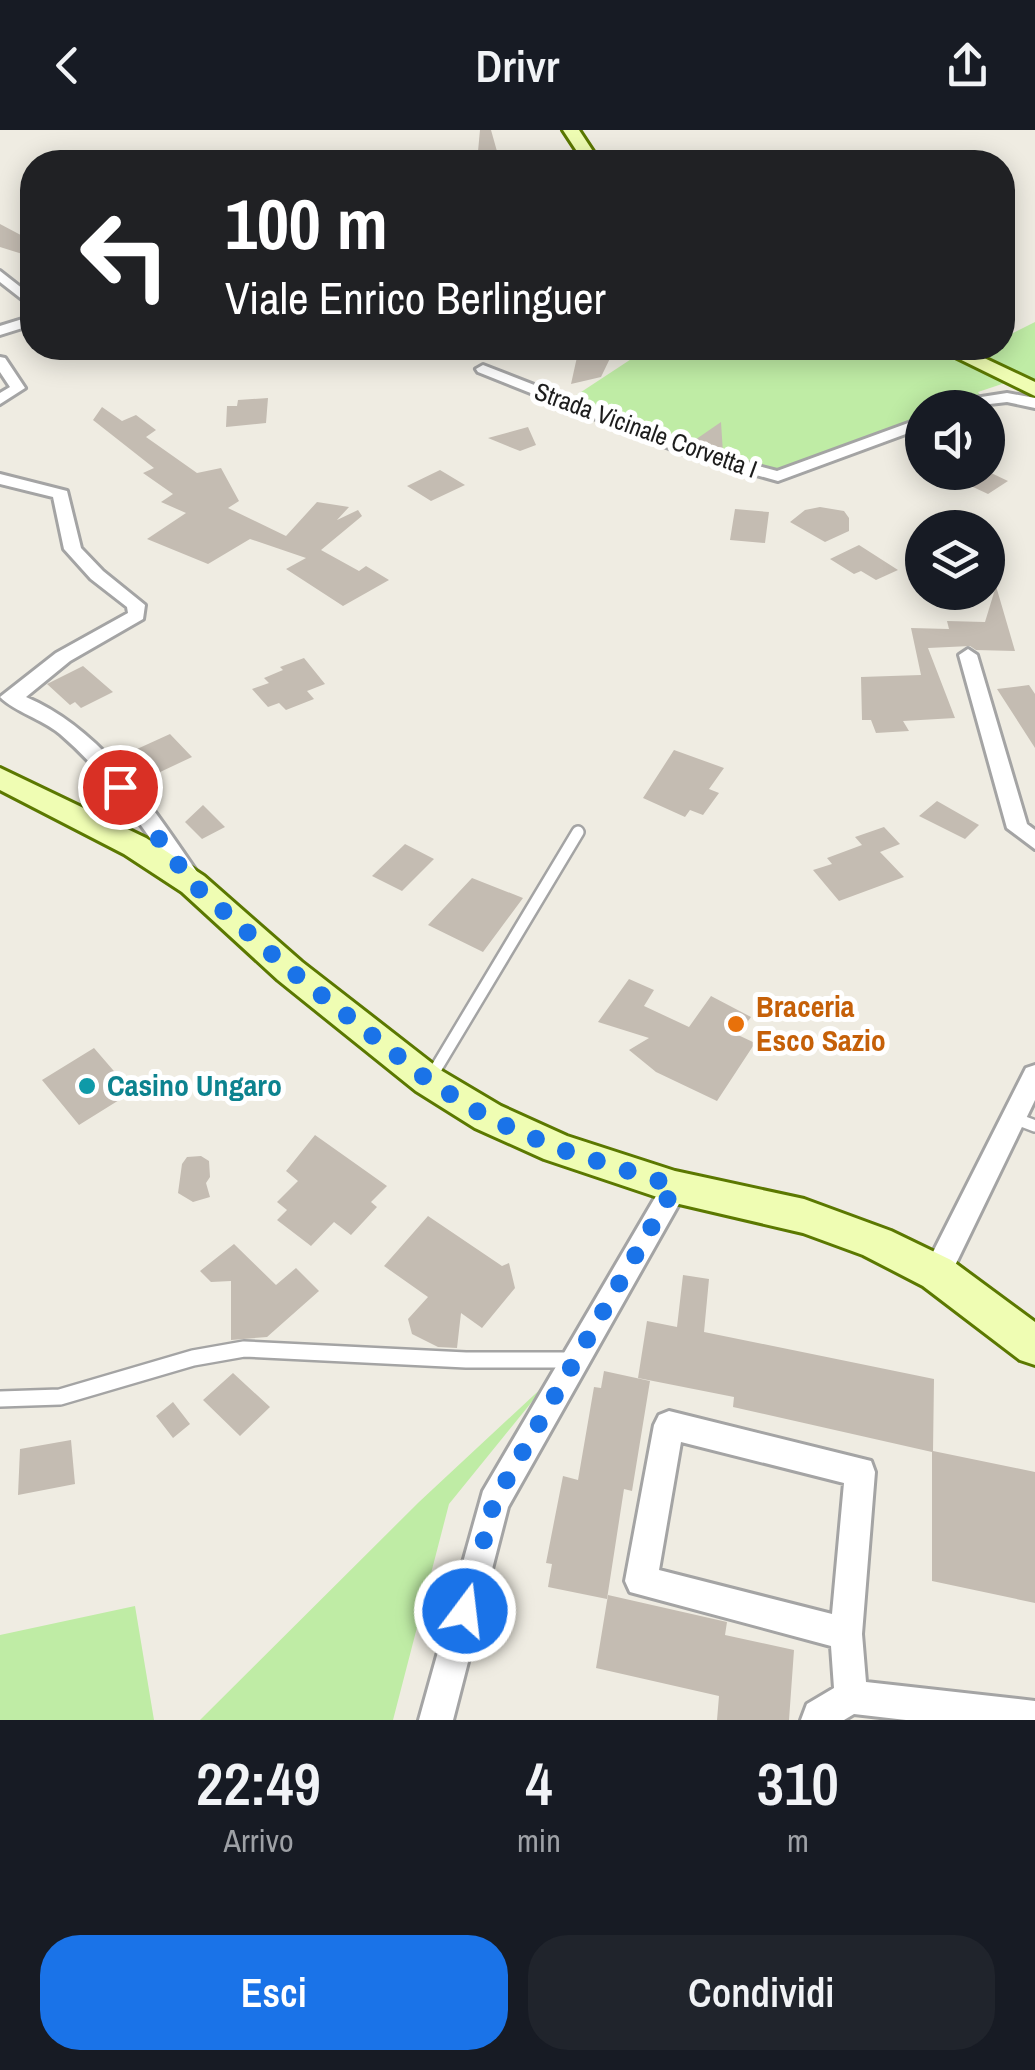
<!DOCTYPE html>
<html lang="it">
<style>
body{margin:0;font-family:"Archivo Narrow",sans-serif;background:#20242c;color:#f1f3f6;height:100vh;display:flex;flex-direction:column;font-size:38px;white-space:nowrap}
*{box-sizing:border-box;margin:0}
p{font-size:32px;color:#9ea1a6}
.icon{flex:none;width:55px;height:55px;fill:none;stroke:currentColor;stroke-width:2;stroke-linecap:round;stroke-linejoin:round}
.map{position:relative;height:1590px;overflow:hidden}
.sheet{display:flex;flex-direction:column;background:#171b24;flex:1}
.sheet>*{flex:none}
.guide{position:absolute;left:20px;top:20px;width:995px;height:210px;border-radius:40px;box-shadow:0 5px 25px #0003;background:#202124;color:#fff;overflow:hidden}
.fabs{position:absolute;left:905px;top:260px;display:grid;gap:20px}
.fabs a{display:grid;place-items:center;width:100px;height:100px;border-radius:50%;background:#171b24;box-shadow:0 5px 25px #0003;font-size:50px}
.pin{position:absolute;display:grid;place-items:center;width:85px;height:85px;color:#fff;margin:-42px;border:5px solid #fff;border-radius:50%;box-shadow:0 2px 10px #0007}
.me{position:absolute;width:110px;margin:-55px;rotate:15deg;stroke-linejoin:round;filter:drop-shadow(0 0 8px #0008)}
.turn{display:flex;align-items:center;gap:35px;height:210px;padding:0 40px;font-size:45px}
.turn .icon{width:130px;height:130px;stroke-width:2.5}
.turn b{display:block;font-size:70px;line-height:85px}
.eta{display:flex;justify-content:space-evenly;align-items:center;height:170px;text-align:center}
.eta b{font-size:60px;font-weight:600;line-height:70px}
.primary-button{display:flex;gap:20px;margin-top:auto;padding:20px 40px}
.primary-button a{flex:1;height:115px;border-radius:40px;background:#1a73e8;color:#fff;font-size:40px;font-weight:600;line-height:115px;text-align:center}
.primary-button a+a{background:#20242c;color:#f1f3f6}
header{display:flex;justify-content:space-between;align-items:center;height:130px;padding:0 40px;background:#171b24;font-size:45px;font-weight:600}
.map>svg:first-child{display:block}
.grass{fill:#bfeca5}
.building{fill:#c4bcb2}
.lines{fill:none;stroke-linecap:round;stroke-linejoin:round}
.lane-far1-casing{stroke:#a4a4a4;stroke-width:16}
.lane-casing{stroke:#a4a4a4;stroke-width:20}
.street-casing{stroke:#a4a4a4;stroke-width:6}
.secondary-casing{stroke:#5b7800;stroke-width:6}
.lane-far1{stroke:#fff;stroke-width:11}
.lane{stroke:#fff;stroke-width:15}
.street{fill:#fff;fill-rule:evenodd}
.secondary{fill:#effdb3;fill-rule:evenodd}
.route{stroke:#1a73e8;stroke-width:18;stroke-dasharray:0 32.4}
.food-dot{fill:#e8710a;stroke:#fff;stroke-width:4}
.culture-dot{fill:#0f9aa8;stroke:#fff;stroke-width:4}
.labels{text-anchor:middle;stroke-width:10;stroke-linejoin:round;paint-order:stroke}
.far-street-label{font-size:25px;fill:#1d1d1d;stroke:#fff}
.food-label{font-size:30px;font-weight:bold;fill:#c56008;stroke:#fff;text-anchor:start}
.culture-label{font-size:30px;font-weight:bold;fill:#0d838f;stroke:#fff;text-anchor:start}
</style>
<header><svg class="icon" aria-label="back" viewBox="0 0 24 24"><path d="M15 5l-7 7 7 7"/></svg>Drivr<svg class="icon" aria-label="share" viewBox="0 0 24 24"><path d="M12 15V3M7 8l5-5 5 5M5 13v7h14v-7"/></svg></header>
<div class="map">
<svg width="1035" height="1590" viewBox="0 0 1035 1590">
<rect width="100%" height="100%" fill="#efece2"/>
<path class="grass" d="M 1035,192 L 1035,252 L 972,222 L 982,218 L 1002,218 L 1003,208 Z
M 648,218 L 935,218 L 1008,252 L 978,262 L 981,266 L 952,277 L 922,278 L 922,289 L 782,344 L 752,337 L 572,268 Z
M 548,1252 L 449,1374 L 393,1590 L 200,1590 L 419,1372 Z
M 135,1476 L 154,1590 L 0,1590 L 0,1505 Z"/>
<path class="building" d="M 480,0 L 491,0 L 500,32 L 477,32 Z
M 0,94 L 32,111 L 32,127 L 0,117 Z
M 579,218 L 615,218 L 601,247 L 571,254 Z
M 268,268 L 266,293 L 226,297 L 227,276 L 237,276 L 238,270 Z
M 102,277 L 122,291 L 136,285 L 156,300 L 146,307 L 197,343 L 221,338 L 239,371 L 228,378 L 286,406 L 317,372 L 349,377 L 337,390 L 358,380 L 362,386 L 321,420 L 359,441 L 366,436 L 389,450 L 343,476 L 286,439 L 306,428 L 250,409 L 208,434 L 147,409 L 186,383 L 161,372 L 173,364 L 143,343 L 154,338 L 93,290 Z
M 721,292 L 723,323 L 692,312 Z
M 528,297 L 536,315 L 520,321 L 488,308 Z
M 440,340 L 465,355 L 431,371 L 407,356 Z
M 941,342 L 989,342 L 1008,351 L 988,364 Z
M 820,377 L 844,381 L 849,388 L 849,401 L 825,412 L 790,392 L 805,380 Z
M 735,379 L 769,382 L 765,413 L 730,410 Z
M 859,415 L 898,440 L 876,450 L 861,441 L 854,444 L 830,429 Z
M 996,456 L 1015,521 L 976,520 L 970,516 L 928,518 L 955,588 L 903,591 L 909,601 L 876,603 L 871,590 L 862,590 L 861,547 L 921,545 L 911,498 L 949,499 L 947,491 L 985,492 Z
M 304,528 L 325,554 L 307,561 L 314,569 L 286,580 L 279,573 L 268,577 L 252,559 L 269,553 L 264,548 L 283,540 L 280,537 Z
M 83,536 L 113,562 L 81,578 L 75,572 L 70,575 L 47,554 Z
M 1029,555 L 1035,564 L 1035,618 L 997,559 Z
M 170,604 L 192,627 L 141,651 L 127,635 L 133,632 L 126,624 Z
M 674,620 L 724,638 L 709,659 L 719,663 L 703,685 L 690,680 L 685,687 L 643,668 Z
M 937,671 L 979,695 L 965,709 L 919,686 Z
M 203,675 L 225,697 L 202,709 L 185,692 Z
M 884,697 L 900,714 L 880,722 L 904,747 L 839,771 L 813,740 L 832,734 L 827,728 L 862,715 L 855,707 Z
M 405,714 L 434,729 L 402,761 L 372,746 Z
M 472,748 L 523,768 L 483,822 L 428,795 Z
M 629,849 L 654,860 L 644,876 L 689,897 L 711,866 L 751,887 L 738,905 L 755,913 L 717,971 L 656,942 L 629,920 L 649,908 L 598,892 Z
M 94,918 L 132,962 L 79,995 L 42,950 Z
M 315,1005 L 387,1056 L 371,1072 L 377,1077 L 351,1105 L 334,1092 L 311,1116 L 277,1090 L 287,1080 L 277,1072 L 298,1051 L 286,1041 Z
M 201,1026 L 209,1031 L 210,1047 L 206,1053 L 210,1067 L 193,1072 L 178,1063 L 182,1034 L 187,1027 Z
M 428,1086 L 502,1136 L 509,1133 L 515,1158 L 482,1198 L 461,1183 L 457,1218 L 438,1217 L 412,1204 L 408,1189 L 428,1167 L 384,1136 Z
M 234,1114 L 276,1155 L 296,1138 L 319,1161 L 267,1207 L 231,1210 L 231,1151 L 211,1152 L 200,1141 Z
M 683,1145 L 709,1149 L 704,1202 L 934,1249 L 933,1321 L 1035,1342 L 1035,1473 L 932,1451 L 932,1322 L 733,1277 L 734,1267 L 638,1248 L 647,1191 L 677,1197 Z
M 604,1241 L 650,1251 L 632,1361 L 624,1359 L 607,1469 L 548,1457 L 552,1434 L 546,1433 L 563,1346 L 578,1350 L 594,1257 L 601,1258 Z
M 233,1243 L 270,1277 L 240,1306 L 203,1270 Z
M 173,1272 L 190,1294 L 173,1308 L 156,1286 Z
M 71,1310 L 75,1354 L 18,1365 L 20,1319 Z
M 608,1465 L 727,1492 L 725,1505 L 794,1520 L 789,1590 L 717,1590 L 719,1566 L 596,1538 Z"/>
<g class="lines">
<defs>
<path id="lane-far1" d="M 431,947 L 578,702
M 1014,988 L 1035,996"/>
<path id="lane" d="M 0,1269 L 60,1267 L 193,1228 L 244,1219 L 466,1230 L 571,1230"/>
<path id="street" d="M 0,141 L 32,166 L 32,177 L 0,152 Z
M 32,186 L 32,195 L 0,205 L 0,196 Z
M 0,227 L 5,228 L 25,258 L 0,274 L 0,263 L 10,257 L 0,242 Z
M 483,235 L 706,322 L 777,341 L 922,288 L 922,298 L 778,351 L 694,328 L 478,242 L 476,239 Z
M 1007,263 L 1035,268 L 1035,278 L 1007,272 L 955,278 L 975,268 Z
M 0,344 L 67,361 L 81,418 L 103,441 L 145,475 L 143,489 L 70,531 L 26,567 C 103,600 153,678 199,745 L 202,751 L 199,757 L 183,757 C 147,702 110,647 60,604 C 42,589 15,582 0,567 L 56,523 L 128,483 L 127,477 L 91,449 L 64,419 L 53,367 L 0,354 Z
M 968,519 L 977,525 L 1027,694 L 1035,700 L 1035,719 L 1007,698 L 959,525 Z
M 1035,935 L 1035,970 L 947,1152 L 937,1155 L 927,1152 L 923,1143 L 927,1134 L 1026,938 Z
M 675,1046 L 684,1049 L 688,1057 L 684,1065 L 508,1377 L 453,1590 L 419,1590 L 483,1361 L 666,1049 Z
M 669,1281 L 871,1331 L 875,1342 L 862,1504 L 866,1552 L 1035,1571 L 1035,1590 L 906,1590 L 854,1584 L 844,1590 L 801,1590 L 807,1574 L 834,1558 L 831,1516 L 630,1462 L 625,1451 L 654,1295 L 659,1285 ZM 681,1312 L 844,1353 L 832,1484 L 659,1440 Z"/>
<path id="secondary" d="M 563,0 L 579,0 L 600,32 L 584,32 Z
M 937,218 L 963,218 L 1035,252 L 1035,266 Z
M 0,638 L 146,708 L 204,746 L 302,832 L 442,941 L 501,976 L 567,1006 L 675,1041 L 804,1069 L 891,1101 L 951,1130 L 1035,1192 L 1035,1235 L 1020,1230 L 923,1156 L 863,1125 L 803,1103 L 675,1073 L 544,1029 L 475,998 L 416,961 L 278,850 L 182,762 L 124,724 L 0,660 Z"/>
</defs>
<use href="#lane-far1" class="lane-far1-casing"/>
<use href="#lane" class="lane-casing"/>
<use href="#street" class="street-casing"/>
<use href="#secondary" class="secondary-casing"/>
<use href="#lane-far1" class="lane-far1"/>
<use href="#lane" class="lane"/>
<use href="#street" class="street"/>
<use href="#secondary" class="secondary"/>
</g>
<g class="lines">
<path class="route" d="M 120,657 L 193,754 L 290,840 L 429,951 L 488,988 L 557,1018 L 675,1056 L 494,1372 L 465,1481"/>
</g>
<circle class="food-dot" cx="736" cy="894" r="10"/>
<circle class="culture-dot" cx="87" cy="956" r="10"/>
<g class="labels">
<g class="far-street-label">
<text transform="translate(646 300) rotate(20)" y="9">Strada Vicinale Corvetta I</text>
</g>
<g class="food-label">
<text x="756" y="887">Braceria<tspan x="756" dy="34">Esco Sazio</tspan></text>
</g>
<g class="culture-label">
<text x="107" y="966">Casino Ungaro</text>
</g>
</g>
</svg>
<div class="fabs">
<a><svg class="icon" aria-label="sound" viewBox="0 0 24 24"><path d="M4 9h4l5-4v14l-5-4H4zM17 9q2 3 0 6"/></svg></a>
<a><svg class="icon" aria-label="layers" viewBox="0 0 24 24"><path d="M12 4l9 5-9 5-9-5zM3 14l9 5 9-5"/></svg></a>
</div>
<div class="pin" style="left:120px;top:657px;background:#d93025"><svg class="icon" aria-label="arrive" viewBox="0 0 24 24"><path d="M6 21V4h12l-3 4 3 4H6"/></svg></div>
<svg class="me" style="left:465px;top:1481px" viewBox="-20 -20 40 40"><circle r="17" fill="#1a73e8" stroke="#fff" stroke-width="3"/><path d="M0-11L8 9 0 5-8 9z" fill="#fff"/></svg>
<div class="guide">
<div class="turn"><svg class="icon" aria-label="left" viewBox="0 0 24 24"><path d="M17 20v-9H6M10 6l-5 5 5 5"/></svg><div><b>100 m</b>Viale Enrico Berlinguer</div></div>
</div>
</div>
<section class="sheet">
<div class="eta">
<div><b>22:49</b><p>Arrivo</p></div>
<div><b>4</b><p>min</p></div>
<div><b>310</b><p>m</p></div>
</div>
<div class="primary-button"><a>Esci</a><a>Condividi</a></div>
</section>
